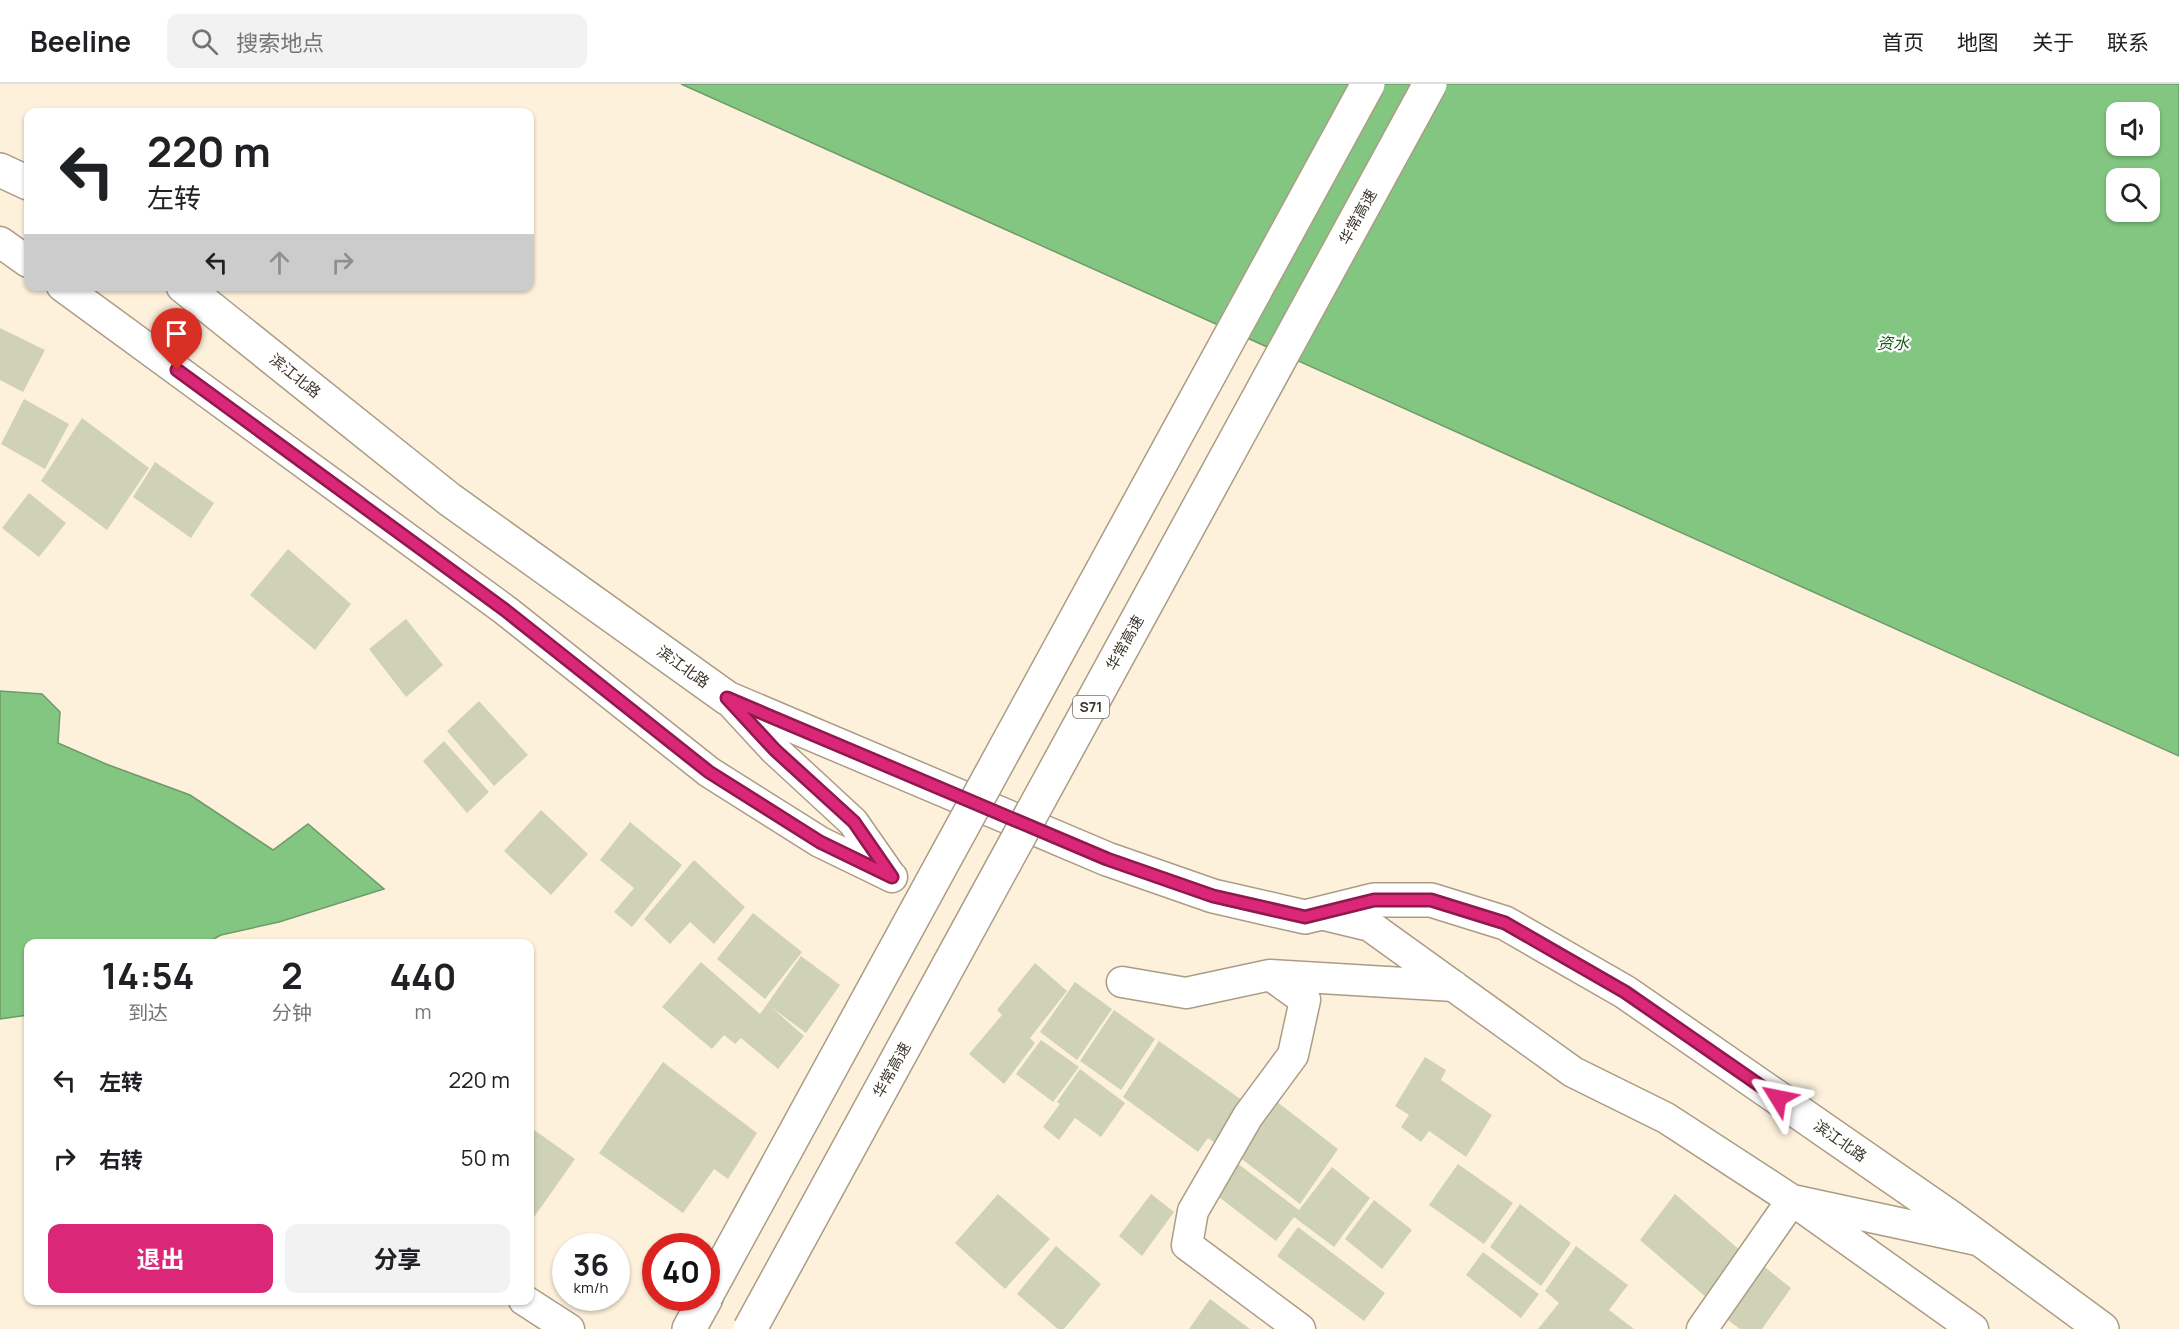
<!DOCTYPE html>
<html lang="zh">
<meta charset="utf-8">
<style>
body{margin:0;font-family:Manrope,"Noto Sans SC",sans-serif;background:#f2f2f2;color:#202124;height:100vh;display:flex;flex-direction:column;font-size:22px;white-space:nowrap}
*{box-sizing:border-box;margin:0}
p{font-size:20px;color:#757577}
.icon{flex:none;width:33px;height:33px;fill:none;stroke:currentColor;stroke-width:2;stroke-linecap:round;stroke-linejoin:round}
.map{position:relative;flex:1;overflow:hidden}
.side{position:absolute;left:24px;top:855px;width:510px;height:366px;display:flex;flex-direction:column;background:#fff;border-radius:12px;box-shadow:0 2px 4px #0004}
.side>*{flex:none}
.banner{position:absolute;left:24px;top:24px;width:510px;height:183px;border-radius:12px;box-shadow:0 2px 4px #0004;background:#fff;color:#202124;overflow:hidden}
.tools{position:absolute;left:2106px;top:18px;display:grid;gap:12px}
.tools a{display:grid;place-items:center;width:54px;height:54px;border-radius:12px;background:#fff;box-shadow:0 2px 4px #0004;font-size:30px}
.speed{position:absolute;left:552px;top:1149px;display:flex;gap:12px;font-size:30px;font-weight:700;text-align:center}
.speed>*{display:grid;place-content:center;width:78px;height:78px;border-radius:50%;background:#fff;box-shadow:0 2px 4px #0004;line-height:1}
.speed small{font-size:15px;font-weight:400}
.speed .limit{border:9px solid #d22;background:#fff;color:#111}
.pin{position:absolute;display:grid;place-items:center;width:51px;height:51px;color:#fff;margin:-62px -26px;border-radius:50% 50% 50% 0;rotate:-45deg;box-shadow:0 0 6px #0007}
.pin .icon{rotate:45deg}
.me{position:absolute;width:66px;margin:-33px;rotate:305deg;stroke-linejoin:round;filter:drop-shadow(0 0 4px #0008)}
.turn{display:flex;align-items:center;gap:21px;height:126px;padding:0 24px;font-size:27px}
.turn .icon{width:78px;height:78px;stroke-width:2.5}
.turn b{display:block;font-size:42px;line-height:51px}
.lanes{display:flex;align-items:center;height:57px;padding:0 24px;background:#0003;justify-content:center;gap:30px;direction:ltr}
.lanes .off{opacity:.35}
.eta{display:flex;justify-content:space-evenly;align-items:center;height:102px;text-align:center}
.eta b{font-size:36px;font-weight:700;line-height:42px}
.button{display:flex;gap:12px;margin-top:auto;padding:12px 24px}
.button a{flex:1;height:69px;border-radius:12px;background:#db2777;color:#fff;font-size:24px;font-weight:700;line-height:69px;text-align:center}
.button a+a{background:#f2f2f2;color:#202124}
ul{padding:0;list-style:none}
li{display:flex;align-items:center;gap:18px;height:78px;padding:0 24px}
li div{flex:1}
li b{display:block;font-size:22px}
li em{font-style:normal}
header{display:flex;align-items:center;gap:36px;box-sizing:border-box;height:84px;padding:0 30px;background:#fff;border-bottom:2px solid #e0e0e0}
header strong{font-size:28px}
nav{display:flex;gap:33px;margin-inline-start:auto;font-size:21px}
.search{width:420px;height:54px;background:#f2f2f2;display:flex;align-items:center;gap:15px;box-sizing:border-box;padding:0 21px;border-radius:12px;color:#757577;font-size:22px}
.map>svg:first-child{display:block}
.water{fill:#83c681;stroke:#6e9b68;stroke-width:1.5;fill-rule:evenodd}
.building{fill:#cfd2b6}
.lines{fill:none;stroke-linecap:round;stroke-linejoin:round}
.minor-casing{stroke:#ab9c84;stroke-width:33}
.tertiary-casing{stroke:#ab9c84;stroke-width:36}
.motorway-casing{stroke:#ab9c84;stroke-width:36}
.minor{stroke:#fff;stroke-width:30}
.tertiary{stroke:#fff;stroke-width:33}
.motorway{stroke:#fff;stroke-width:33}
.motorway-bridge-casing{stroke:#ab9c84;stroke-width:36;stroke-linecap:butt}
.motorway-bridge{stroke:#fff;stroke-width:33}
.route-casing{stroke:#8e194d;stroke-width:15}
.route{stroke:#db2777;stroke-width:10}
.labels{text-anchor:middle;stroke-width:4.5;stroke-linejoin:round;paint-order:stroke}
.shield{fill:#fff;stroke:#76726b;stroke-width:1.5}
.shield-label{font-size:14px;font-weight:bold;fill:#3c362c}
.street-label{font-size:15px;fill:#3c362c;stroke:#fff}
.water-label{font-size:16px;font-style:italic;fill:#185c1b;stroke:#fff}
</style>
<header>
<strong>Beeline</strong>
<div class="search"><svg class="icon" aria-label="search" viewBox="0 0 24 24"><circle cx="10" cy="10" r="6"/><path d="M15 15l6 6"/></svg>搜索地点</div>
<nav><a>首页</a><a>地图</a><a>关于</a><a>联系</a></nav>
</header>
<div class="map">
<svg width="2179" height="1245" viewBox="0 0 2179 1245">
<rect width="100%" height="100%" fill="#fdf1dc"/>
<path class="water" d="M 681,0 L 2179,0 L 2179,672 ZM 2116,28 L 2150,28 L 2150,62 L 2116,62 ZM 2116,94 L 2150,94 L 2150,128 L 2116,128 Z
M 0,607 L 42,610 L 60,628 L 58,659 L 106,680 L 190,711 L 273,766 L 308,740 L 384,805 L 279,838 L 221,851 L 206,859 L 28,860 L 28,931 L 0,935 Z"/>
<path class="building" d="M 0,244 L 45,266 L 23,308 L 0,296 Z
M 24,315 L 69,340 L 45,385 L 1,360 Z
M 82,334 L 149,384 L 107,446 L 41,397 Z
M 155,378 L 214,419 L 191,454 L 133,413 Z
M 29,409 L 66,439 L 39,473 L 2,444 Z
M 288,465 L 351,520 L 315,566 L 250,511 Z
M 406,535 L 443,581 L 406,613 L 369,565 Z
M 479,617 L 528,671 L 494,702 L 447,647 Z
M 444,657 L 489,708 L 467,729 L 423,677 Z
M 541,726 L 588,770 L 551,811 L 504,767 Z
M 630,738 L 682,781 L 632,843 L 614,828 L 634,804 L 600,776 Z
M 694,776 L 745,823 L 714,860 L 690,838 L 670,860 L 644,835 Z
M 753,829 L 802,868 L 765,915 L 717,875 Z
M 801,872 L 840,901 L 806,949 L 771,923 L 804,952 L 778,985 L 741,954 L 735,960 L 724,951 L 712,965 L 662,923 L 701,878 L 760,930 Z
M 1035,879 L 1067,907 L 1030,954 L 1035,959 L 1004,1000 L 969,970 L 1002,931 L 997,926 Z
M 1075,898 L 1112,925 L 1077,976 L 1040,948 Z
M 1114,926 L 1155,955 L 1121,1006 L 1080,977 Z
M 1041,956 L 1079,983 L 1053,1018 L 1016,990 Z
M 1159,957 L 1249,1021 L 1221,1063 L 1208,1054 L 1198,1068 L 1123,1013 Z
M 1425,973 L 1446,986 L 1441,996 L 1492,1031 L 1466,1073 L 1429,1047 L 1421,1058 L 1401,1043 L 1409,1031 L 1395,1022 Z
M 663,978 L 757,1049 L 728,1095 L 714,1085 L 683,1129 L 599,1069 Z
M 1080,985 L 1125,1019 L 1101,1053 L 1075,1034 L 1059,1056 L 1043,1043 L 1060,1020 L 1057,1018 Z
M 1272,1014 L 1338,1065 L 1300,1120 L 1234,1069 Z
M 530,1043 L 575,1075 L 532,1136 L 530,1135 Z
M 1233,1076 L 1299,1126 L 1332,1083 L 1370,1114 L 1334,1163 L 1294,1133 L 1276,1157 L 1210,1106 Z
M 1458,1080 L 1513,1119 L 1484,1160 L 1429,1121 Z
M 998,1110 L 1050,1155 L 1005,1205 L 955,1159 Z
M 1151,1110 L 1174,1128 L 1142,1172 L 1119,1152 Z
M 1675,1110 L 1742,1168 L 1707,1214 L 1640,1156 Z
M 1374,1116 L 1412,1146 L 1382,1185 L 1345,1155 Z
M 1520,1120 L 1571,1159 L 1541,1202 L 1490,1163 Z
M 1298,1143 L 1385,1209 L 1364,1237 L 1277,1172 Z
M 1056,1162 L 1101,1200 L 1064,1245 L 1058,1245 L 1017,1210 Z
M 1576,1162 L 1628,1201 L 1609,1226 L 1634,1245 L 1538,1245 L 1559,1219 L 1545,1207 Z
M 1483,1168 L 1539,1210 L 1521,1234 L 1466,1191 Z
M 1757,1177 L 1791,1204 L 1762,1245 L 1740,1245 L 1720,1230 Z
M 1210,1215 L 1250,1245 L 1189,1245 Z"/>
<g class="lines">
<defs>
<path id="minor" d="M 0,158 L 28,178
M 62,202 L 505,526 L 709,688 L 820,758 L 892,793
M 727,614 L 775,666 L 853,738 L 890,791
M 1320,830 L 1370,842 L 1573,988 L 1666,1034 L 1792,1116 L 1982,1157
M 1270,891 L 1454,902
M 1122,898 L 1186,909 L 1270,891 L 1305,916 L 1293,971 L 1248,1032 L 1193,1127 L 1187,1161 L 1300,1245
M 524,1216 L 569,1245
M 1702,1245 L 1792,1116 L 1973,1245"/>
<path id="tertiary" d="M 0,86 L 28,99
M 183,202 L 449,415 L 727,614 L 1107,775 L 1213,812 L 1305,833 L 1374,816 L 1431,816 L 1505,839 L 1625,908 L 1950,1133 L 2102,1245"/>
<path id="motorway" d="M 689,1245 L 706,1214"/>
</defs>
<use href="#minor" class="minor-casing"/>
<use href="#tertiary" class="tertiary-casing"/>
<use href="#motorway" class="motorway-casing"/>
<use href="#minor" class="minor"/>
<use href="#tertiary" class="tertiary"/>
<use href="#motorway" class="motorway"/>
<defs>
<path id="motorway-bridge" d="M 706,1212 L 1368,0
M 750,1245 L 1430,0"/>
</defs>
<use href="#motorway-bridge" class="motorway-bridge-casing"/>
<use href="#motorway-bridge" class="motorway-bridge"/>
</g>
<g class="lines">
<defs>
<path id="route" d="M 177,286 L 505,526 L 709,688 L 820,758 L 892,793 L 854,738 L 775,666 L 727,614 L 1107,775 L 1213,812 L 1305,833 L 1374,816 L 1431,816 L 1505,839 L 1625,908 L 1778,1014"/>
</defs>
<use href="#route" class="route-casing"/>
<use href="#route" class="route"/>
</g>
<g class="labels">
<rect class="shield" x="1073" y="612" width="36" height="22" rx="4.5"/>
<g class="shield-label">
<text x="1091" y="628">S71</text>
</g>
<g class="street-label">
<text transform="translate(1358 133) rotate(-61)" y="5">华常高速</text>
<text transform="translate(295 292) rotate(39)" y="5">滨江北路</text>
<text transform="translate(1125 559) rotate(-61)" y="5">华常高速</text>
<text transform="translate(683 583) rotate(36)" y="5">滨江北路</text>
<text transform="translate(892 986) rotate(-61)" y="5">华常高速</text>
<text transform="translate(1840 1057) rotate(35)" y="5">滨江北路</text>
</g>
<g class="water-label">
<text x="1893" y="265">资水</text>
</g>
</g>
</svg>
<div class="tools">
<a><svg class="icon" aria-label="sound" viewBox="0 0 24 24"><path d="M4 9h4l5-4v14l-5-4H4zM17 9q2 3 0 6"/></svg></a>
<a><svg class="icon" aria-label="search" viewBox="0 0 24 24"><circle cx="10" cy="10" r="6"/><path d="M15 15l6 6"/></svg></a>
</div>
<div class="speed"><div>36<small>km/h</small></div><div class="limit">40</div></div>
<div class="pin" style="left:177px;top:286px;background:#d93025"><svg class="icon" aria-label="arrive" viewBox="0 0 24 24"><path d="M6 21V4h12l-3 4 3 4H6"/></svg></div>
<svg class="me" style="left:1778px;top:1014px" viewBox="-20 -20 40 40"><path d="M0-17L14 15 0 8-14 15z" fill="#db2777" stroke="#fff" stroke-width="4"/></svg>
<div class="banner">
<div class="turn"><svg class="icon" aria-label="left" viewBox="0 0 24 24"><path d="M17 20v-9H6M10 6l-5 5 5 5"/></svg><div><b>220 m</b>左转</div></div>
<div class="lanes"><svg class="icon" aria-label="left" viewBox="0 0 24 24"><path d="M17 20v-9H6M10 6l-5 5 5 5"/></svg><svg class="icon off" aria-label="ahead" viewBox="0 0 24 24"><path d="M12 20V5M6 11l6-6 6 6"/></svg><svg class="icon off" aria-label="right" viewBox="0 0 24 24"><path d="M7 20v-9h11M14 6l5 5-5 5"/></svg></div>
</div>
<section class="side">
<div class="eta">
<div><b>14:54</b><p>到达</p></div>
<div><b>2</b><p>分钟</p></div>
<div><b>440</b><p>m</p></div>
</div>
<ul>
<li><svg class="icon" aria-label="left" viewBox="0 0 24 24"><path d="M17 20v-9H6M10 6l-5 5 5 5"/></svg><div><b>左转</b></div><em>220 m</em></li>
<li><svg class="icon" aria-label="right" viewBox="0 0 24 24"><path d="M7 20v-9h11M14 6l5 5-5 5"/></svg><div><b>右转</b></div><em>50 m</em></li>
</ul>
<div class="button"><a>退出</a><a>分享</a></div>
</section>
</div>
